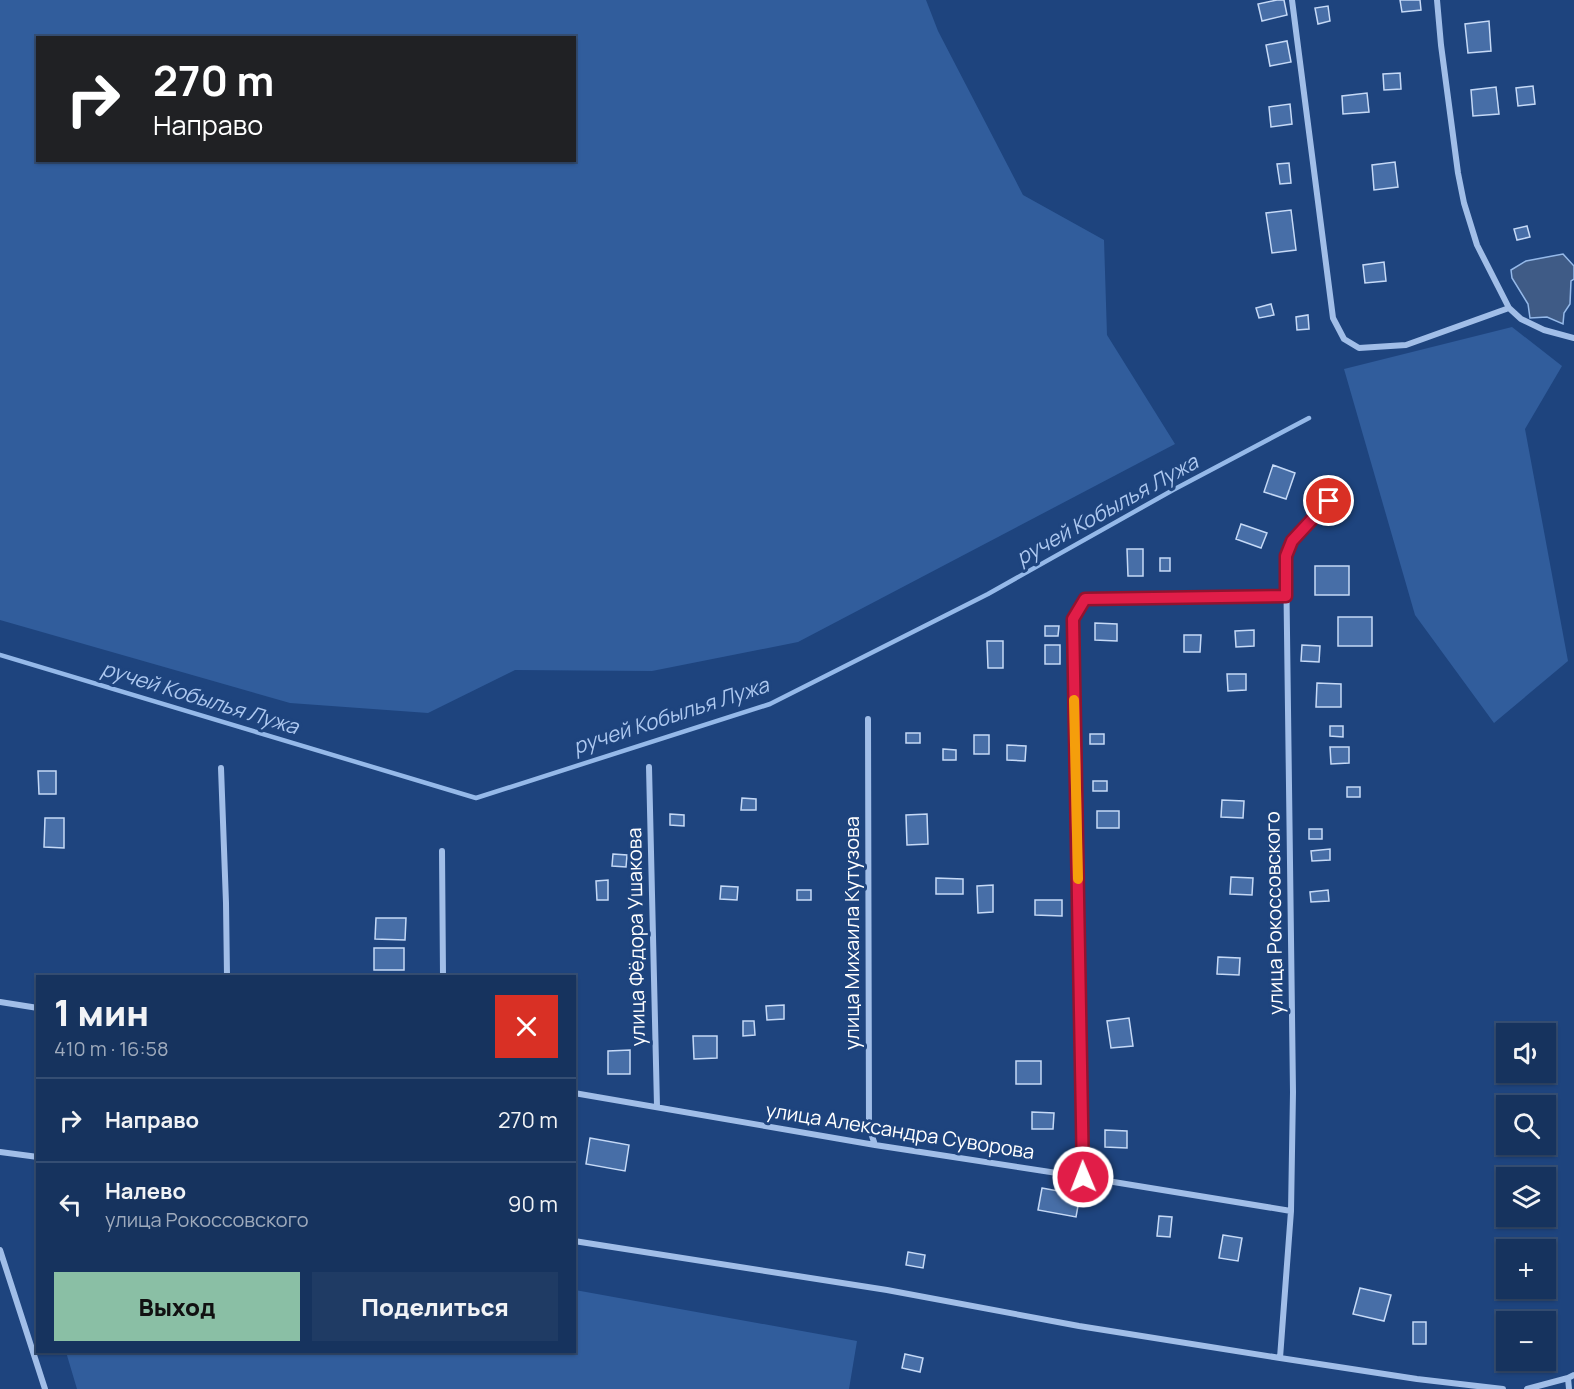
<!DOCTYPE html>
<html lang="ru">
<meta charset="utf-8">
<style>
body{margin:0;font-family:Manrope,sans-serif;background:#1f3b64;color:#f1f3f6;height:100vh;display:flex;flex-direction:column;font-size:22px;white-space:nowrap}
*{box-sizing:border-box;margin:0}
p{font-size:20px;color:#9eaabc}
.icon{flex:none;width:33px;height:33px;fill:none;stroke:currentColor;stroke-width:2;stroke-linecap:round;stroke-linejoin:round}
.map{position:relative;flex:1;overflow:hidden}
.panel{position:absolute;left:36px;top:975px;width:540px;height:378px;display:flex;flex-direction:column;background:#16335e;border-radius:0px;box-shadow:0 2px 4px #0004,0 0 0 2px #354e73}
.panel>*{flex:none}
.hud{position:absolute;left:36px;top:36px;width:540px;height:126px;border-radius:0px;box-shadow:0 2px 4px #0004,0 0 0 2px #354e73;background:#202124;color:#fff;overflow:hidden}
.controls{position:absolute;left:1496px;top:1023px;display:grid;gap:12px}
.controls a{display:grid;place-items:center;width:60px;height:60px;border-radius:0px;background:#16335e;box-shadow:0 2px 4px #0004,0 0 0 2px #354e73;font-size:30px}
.pin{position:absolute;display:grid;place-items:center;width:51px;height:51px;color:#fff;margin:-26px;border:3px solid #fff;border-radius:50%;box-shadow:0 2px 6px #0007}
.me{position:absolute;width:66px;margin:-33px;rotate:359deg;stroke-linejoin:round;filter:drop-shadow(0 0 4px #0008)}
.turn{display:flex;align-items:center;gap:21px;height:126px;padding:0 18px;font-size:27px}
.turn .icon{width:78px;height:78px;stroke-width:2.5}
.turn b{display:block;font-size:42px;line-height:51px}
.round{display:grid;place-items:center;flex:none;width:63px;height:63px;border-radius:0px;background:#1f3b64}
.headline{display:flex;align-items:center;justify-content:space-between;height:102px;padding:0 18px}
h1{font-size:36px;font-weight:800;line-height:45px}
.action{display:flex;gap:12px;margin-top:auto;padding:12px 18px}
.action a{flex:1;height:69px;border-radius:0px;background:#8abfa5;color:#111;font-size:24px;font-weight:800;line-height:69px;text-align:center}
.action a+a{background:#1f3b64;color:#f1f3f6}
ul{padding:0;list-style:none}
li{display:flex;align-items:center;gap:18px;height:84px;padding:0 18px;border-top:2px solid #354e73}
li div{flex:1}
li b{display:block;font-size:22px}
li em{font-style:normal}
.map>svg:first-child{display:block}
.green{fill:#315d9c;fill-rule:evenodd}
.water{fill:#3f5b86;stroke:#95b9e9;stroke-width:1.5}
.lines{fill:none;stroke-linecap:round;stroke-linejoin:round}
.stream{stroke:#95b9e9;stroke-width:4.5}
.building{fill:#476ea7;stroke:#c5d9f6;stroke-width:1.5}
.minor{stroke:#a1bee8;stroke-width:6}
.route-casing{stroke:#92132f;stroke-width:15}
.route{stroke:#e11d48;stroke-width:10}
.slow{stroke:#f59e0b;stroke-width:10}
.labels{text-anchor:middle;stroke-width:6;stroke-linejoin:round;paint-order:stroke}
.street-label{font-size:20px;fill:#fff;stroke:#1e447e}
.water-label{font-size:21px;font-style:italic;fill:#adc8f0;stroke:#1e447e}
</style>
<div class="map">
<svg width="1574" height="1389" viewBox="0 0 1574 1389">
<rect width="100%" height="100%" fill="#1e447e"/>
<path class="green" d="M 0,0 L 926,0 L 938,31 L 1023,195 L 1104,240 L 1107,335 L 1175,444 L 798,642 L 652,671 L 515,670 L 428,713 L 290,703 L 0,620 ZM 38,38 L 574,38 L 574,160 L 38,160 Z
M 1512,327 L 1562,366 L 1525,429 L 1568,661 L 1494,723 L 1415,615 L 1344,369 Z
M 575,1290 L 857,1341 L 849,1389 L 77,1389 L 66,1352 L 574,1352 Z"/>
<path class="water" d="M 1563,254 L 1574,266 L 1574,279 L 1571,281 L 1570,304 L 1564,313 L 1563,324 L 1547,317 L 1530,318 L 1528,304 L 1512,278 L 1511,270 L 1526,261 Z"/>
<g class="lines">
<path class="stream" d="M 0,655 L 476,798 L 770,704 L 988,594 L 1173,490 L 1309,418"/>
</g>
<path class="building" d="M 1277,0 L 1284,0 L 1287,15 L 1262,21 L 1258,4 Z
M 1400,0 L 1420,0 L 1421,10 L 1402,12 Z
M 1328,6 L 1330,21 L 1318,24 L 1315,8 Z
M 1489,21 L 1491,51 L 1468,53 L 1465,24 Z
M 1287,41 L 1291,62 L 1270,66 L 1266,45 Z
M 1400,73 L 1401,89 L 1384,90 L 1383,74 Z
M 1533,86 L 1535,104 L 1518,106 L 1516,88 Z
M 1496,87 L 1499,114 L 1473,116 L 1471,90 Z
M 1367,93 L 1369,112 L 1343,114 L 1342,96 Z
M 1290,104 L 1292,124 L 1271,127 L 1269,107 Z
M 1395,162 L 1398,187 L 1374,190 L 1372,165 Z
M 1289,163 L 1291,183 L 1280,184 L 1277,164 Z
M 1291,210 L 1296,250 L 1272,253 L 1266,213 Z
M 1527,226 L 1530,237 L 1517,240 L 1514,229 Z
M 1384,262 L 1386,281 L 1365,283 L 1363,265 Z
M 1271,304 L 1274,315 L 1259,318 L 1256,308 Z
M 1308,315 L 1309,329 L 1297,330 L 1296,317 Z
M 1273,465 L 1295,473 L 1286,499 L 1264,492 Z
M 1241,524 L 1267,533 L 1261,548 L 1236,539 Z
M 1127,549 L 1143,549 L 1143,576 L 1128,576 Z
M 1160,558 L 1170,558 L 1170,571 L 1160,571 Z
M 1315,566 L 1349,566 L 1349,595 L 1315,595 Z
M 1338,617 L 1372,617 L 1372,646 L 1338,646 Z
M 1095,623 L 1117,624 L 1117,641 L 1095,640 Z
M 1045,626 L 1059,626 L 1058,636 L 1045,636 Z
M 1254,630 L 1254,646 L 1236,647 L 1235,631 Z
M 1184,635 L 1201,635 L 1200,652 L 1184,652 Z
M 987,641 L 1003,641 L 1003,668 L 988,668 Z
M 1045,645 L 1060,645 L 1060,664 L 1045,664 Z
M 1302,645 L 1320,646 L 1319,662 L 1301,661 Z
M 1227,674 L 1246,674 L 1246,690 L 1228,691 Z
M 1317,683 L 1341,684 L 1341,707 L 1316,707 Z
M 1330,726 L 1343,726 L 1343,737 L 1330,736 Z
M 906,733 L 920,733 L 920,743 L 906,743 Z
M 1090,734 L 1104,734 L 1104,744 L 1090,744 Z
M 974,735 L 989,735 L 989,754 L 974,754 Z
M 1007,745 L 1026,746 L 1025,761 L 1007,760 Z
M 1330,747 L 1349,747 L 1349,763 L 1331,764 Z
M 943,749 L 956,750 L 956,760 L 943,760 Z
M 38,771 L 56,771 L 56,794 L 39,794 Z
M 1093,781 L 1107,781 L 1107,791 L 1093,791 Z
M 1347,787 L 1360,787 L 1360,797 L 1347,797 Z
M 742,798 L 756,799 L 756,810 L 741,810 Z
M 1222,800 L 1244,801 L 1243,818 L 1221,817 Z
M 1097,811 L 1119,811 L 1119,828 L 1097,828 Z
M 670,814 L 684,815 L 684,826 L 670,825 Z
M 927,814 L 928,844 L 907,845 L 906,815 Z
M 45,818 L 64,818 L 64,848 L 44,847 Z
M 1309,829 L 1322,829 L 1322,839 L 1309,839 Z
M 1330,849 L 1330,860 L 1312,861 L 1311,851 Z
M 613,854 L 627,855 L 626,867 L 612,866 Z
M 1231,877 L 1253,878 L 1252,895 L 1230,894 Z
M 936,878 L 963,879 L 963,894 L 936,894 Z
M 608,880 L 608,900 L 597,900 L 596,881 Z
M 993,885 L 993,912 L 978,913 L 977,886 Z
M 721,886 L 738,887 L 737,900 L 720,899 Z
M 797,890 L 811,890 L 811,900 L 797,900 Z
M 1328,890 L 1329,901 L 1311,902 L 1310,892 Z
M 1035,900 L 1062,900 L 1062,916 L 1035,915 Z
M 376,918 L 406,918 L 405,940 L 375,939 Z
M 374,948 L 404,948 L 404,970 L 374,970 Z
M 1218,957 L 1240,958 L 1239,975 L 1217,974 Z
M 784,1005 L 784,1019 L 767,1020 L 766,1006 Z
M 1129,1018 L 1133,1046 L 1111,1048 L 1107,1021 Z
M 743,1021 L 754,1021 L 755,1035 L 743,1036 Z
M 693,1036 L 717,1036 L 717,1058 L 694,1059 Z
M 630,1050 L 630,1074 L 608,1074 L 608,1051 Z
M 1016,1061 L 1041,1061 L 1041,1084 L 1016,1084 Z
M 1032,1112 L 1054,1113 L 1053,1129 L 1032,1129 Z
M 1105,1130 L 1127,1131 L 1127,1148 L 1105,1147 Z
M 590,1138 L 629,1145 L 625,1171 L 586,1164 Z
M 1042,1188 L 1080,1195 L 1076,1217 L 1038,1210 Z
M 1159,1216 L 1172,1217 L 1170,1237 L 1157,1236 Z
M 1223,1235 L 1242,1238 L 1238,1261 L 1219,1258 Z
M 908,1252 L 925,1255 L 923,1268 L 906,1265 Z
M 1360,1288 L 1391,1295 L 1384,1321 L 1353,1314 Z
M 1413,1322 L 1426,1322 L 1426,1344 L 1413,1344 Z
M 905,1354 L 923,1358 L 920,1372 L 902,1368 Z"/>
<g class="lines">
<path class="minor" d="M 1292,0 L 1333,318 L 1344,339 L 1359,348 L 1406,345 L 1509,308
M 1437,0 L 1441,45 L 1458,173 L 1464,203 L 1477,245 L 1509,308 L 1521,319 L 1544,330 L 1574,338
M 868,719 L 869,1127 L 875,1145
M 649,767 L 657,1106
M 221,768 L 226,903 L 227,976
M 442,851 L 443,976
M 0,1002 L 38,1008
M 574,1093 L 875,1145 L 1083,1177 L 1291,1211
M 0,1152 L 38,1157
M 1083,1177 L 1073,619 L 1085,599 L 1286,596
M 574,1241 L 887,1290 L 1079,1326 L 1280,1358 L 1417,1379 L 1503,1389
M 0,1250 L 45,1389
M 1280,1358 L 1291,1211 L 1293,1092 L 1286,556 L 1292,541 L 1341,488
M 1568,1378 L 1569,1389
M 1527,1389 L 1568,1378 L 1574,1375"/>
</g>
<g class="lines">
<defs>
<path id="route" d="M 1083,1177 L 1073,619 L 1085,599 L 1286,596 L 1286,556 L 1292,541 L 1329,501"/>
</defs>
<use href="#route" class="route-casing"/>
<use href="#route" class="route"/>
<path class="slow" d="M 1074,700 L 1078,879"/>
</g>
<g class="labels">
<g class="street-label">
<text transform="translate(1274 913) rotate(-91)" y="7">улица Рокоссовского</text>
<text transform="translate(852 933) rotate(-90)" y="7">улица Михаила Кутузова</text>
<text transform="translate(636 937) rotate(-91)" y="7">улица Фёдора Ушакова</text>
<text transform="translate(900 1131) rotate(9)" y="7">улица Александра Суворова</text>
</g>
<g class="water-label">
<text transform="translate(1107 510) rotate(-29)" y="7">ручей Кобылья Лужа</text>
<text transform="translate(200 698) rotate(17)" y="7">ручей Кобылья Лужа</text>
<text transform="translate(671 716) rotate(-18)" y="7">ручей Кобылья Лужа</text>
</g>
</g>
</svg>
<div class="controls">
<a><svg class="icon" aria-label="sound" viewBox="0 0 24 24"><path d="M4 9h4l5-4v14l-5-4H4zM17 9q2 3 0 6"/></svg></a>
<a><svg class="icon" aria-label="search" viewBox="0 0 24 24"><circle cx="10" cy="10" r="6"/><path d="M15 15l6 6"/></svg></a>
<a><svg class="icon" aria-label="layers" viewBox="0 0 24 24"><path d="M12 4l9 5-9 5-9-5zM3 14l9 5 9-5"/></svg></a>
<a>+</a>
<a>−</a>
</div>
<div class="pin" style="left:1329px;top:501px;background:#d93025"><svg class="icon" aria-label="arrive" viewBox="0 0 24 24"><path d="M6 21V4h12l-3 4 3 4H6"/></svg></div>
<svg class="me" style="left:1083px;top:1177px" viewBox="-20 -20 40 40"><circle r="17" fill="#e11d48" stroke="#fff" stroke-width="3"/><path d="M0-11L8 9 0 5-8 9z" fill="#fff"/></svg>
<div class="hud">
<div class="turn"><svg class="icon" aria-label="right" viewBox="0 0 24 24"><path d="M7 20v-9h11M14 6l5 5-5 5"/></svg><div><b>270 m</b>Направо</div></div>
</div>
<section class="panel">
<div class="headline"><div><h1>1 мин</h1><p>410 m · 16:58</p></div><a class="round" style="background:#d93025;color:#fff"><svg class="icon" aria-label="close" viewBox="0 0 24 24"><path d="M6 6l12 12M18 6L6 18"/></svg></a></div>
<ul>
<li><svg class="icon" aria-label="right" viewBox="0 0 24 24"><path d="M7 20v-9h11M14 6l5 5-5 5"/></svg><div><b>Направо</b></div><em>270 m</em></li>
<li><svg class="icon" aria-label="left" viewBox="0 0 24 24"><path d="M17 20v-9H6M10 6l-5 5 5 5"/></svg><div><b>Налево</b><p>улица Рокоссовского</p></div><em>90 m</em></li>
</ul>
<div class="action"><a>Выход</a><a>Поделиться</a></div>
</section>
</div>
